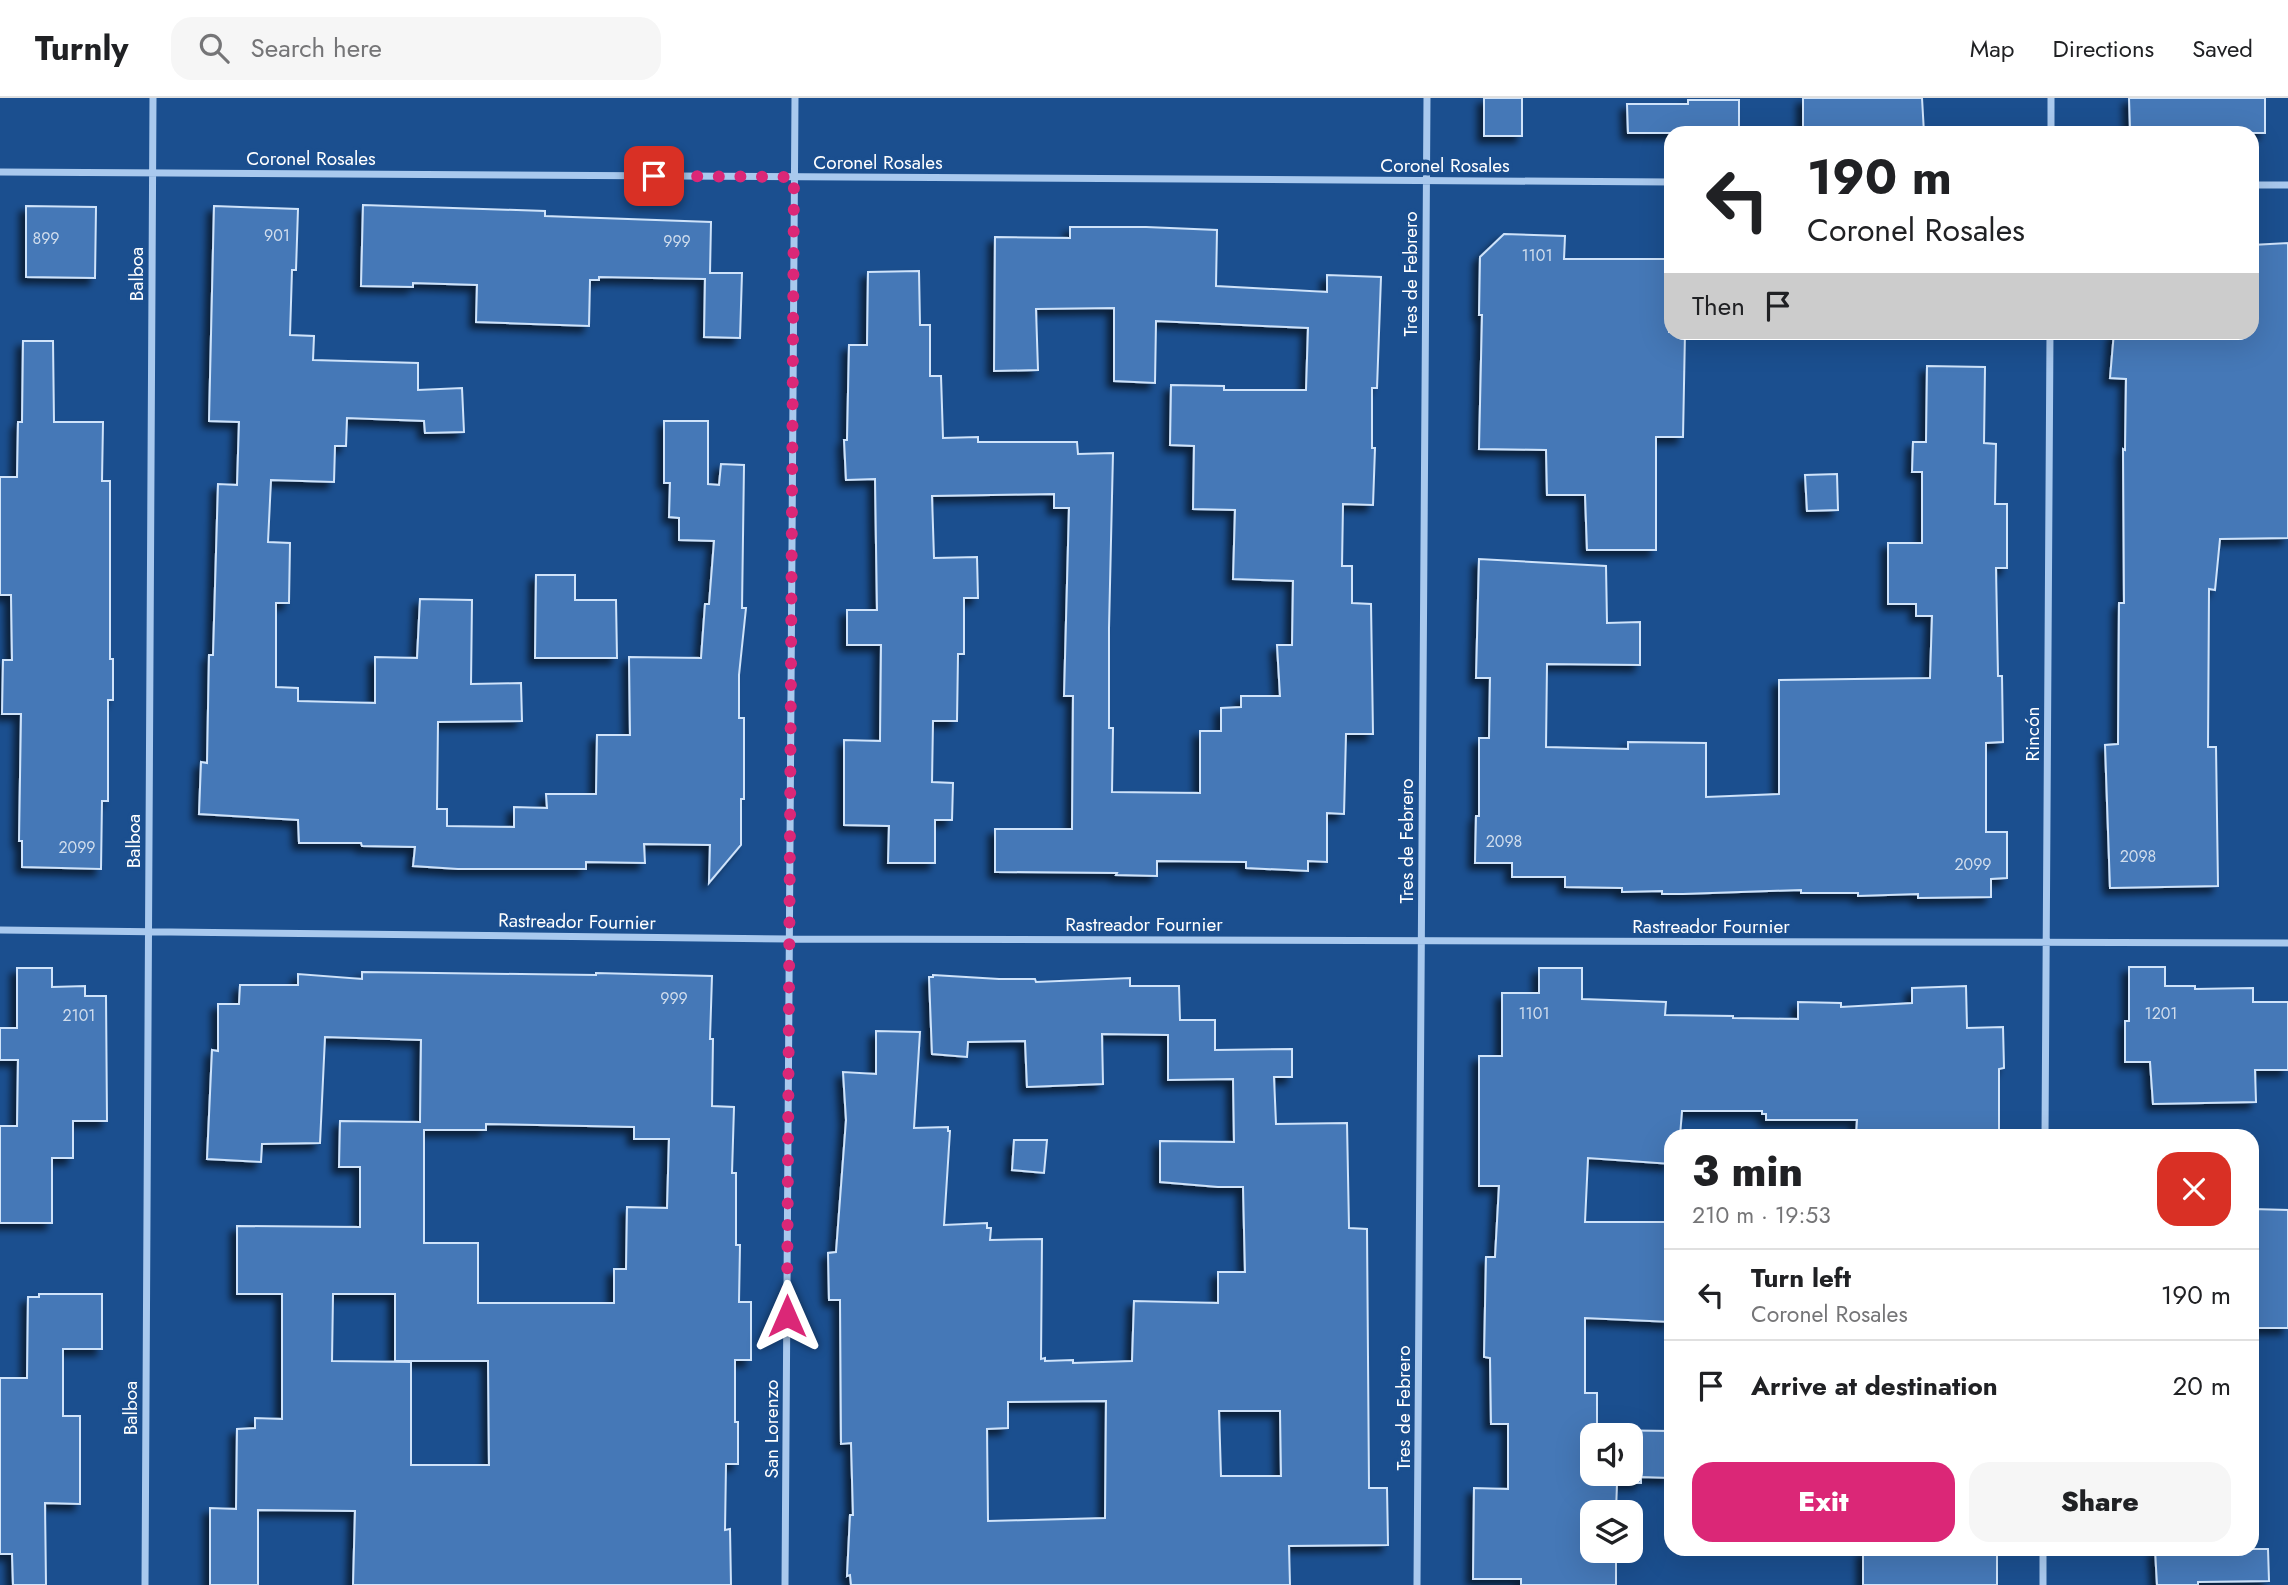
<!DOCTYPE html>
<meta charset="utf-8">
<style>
body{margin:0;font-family:Jost,sans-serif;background:#f6f6f6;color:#202124;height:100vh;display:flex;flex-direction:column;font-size:26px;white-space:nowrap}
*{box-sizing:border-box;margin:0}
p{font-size:23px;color:#757577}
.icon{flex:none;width:38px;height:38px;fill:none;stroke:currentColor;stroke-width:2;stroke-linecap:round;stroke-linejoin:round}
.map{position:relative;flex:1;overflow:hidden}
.details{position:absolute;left:1664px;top:1031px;width:595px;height:427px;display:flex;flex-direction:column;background:#fff;border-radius:21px;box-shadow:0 7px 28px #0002}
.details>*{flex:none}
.guide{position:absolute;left:1664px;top:28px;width:595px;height:214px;border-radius:21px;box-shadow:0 7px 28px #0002;background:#fff;color:#202124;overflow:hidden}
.fabs{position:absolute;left:1580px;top:1325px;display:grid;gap:14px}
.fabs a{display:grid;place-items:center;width:63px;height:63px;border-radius:14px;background:#fff;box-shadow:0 7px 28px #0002;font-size:35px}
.pin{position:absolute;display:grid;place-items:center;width:60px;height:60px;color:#fff;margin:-30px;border-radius:14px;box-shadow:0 4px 10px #0006}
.me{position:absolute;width:77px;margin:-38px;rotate:0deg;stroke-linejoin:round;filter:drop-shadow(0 0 5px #0008)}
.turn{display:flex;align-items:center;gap:24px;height:147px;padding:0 28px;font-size:32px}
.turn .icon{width:91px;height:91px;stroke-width:2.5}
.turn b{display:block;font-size:49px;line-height:60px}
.then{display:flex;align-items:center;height:66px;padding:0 28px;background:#0003;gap:14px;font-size:26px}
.round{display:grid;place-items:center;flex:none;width:74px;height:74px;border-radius:21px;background:#f6f6f6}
.summary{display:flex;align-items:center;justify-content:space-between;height:119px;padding:0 28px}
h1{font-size:42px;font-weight:800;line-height:52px}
.cta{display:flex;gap:14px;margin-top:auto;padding:14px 28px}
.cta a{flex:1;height:80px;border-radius:21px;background:#db2777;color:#fff;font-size:28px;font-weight:800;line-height:80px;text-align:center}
.cta a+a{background:#f6f6f6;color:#202124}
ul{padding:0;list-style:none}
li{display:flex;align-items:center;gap:21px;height:91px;padding:0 28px;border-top:2px solid #e0e0e0}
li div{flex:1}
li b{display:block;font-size:26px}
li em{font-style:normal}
header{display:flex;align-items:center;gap:42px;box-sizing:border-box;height:98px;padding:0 35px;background:#fff;border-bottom:2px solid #e0e0e0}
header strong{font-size:33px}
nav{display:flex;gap:38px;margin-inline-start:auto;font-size:24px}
.search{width:490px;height:63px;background:#f6f6f6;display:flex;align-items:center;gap:18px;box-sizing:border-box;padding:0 24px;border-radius:21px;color:#757577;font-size:26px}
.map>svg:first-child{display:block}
.building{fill:#4478b7;stroke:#cfe3fa;stroke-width:2;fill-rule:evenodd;filter:url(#shadow)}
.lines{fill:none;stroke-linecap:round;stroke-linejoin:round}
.minor{stroke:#a9c9ee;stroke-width:7}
.route{stroke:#db2777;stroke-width:12;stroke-dasharray:0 21.6}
.labels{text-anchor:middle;stroke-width:7;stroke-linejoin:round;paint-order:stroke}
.number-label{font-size:16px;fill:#d0dded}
.street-label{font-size:19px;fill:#fff;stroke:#1b4f8f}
</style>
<header>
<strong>Turnly</strong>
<div class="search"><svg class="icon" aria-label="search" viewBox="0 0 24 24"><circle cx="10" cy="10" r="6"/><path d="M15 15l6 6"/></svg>Search here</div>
<nav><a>Map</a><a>Directions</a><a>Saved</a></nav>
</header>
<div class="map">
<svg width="2288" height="1487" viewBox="0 0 2288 1487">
<defs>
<filter id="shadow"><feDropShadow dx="-6" dy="6" stdDeviation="3.5" flood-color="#0009"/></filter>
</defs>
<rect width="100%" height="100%" fill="#1b4f8f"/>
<path class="building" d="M 1484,0 L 1522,0 L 1522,38 L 1484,38 Z
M 1803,0 L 1922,0 L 1924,35 L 1803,34 Z
M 2129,0 L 2265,0 L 2265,35 L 2166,35 L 2166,31 L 2130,31 Z
M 1688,2 L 1739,2 L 1739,35 L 1628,35 L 1627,6 L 1688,6 Z
M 363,107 L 545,113 L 545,118 L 711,124 L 710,175 L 742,175 L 740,240 L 704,239 L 705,181 L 599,179 L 599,182 L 590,182 L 589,228 L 476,224 L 477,187 L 413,185 L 413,189 L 361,188 Z
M 26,108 L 96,109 L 95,180 L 26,179 Z
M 214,108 L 298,111 L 296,172 L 292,172 L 290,237 L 314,238 L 313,262 L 418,265 L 418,292 L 462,290 L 464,334 L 425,335 L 424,323 L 347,320 L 346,348 L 335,348 L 334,384 L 271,382 L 268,444 L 290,445 L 289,505 L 276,505 L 276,589 L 298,590 L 298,603 L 375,605 L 375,559 L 417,560 L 420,501 L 472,502 L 471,586 L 521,585 L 522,623 L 438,624 L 437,711 L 447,711 L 447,728 L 514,729 L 514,709 L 547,710 L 546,696 L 596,696 L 597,637 L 630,637 L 629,559 L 701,560 L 705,506 L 709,506 L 714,443 L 679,442 L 679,420 L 669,419 L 670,385 L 664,385 L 664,323 L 708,323 L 708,386 L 719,387 L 721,366 L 744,367 L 742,510 L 746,510 L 739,577 L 739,620 L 744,620 L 744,701 L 741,701 L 741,747 L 709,785 L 710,747 L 644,746 L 645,765 L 586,764 L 586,771 L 458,771 L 413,768 L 415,749 L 362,748 L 361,745 L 299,745 L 298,722 L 199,716 L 201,664 L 207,665 L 209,557 L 213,557 L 218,386 L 237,387 L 239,324 L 209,323 Z
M 1070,129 L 1146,129 L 1217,132 L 1216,188 L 1327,194 L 1327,177 L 1381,179 L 1377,290 L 1372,290 L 1372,350 L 1375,350 L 1373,407 L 1343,406 L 1342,468 L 1352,468 L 1352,505 L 1371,506 L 1373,636 L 1346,636 L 1344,716 L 1327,715 L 1327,764 L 1308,763 L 1308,773 L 1246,770 L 1246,764 L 1157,763 L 1157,778 L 1116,777 L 1117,775 L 995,774 L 995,731 L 1072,731 L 1073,598 L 1064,598 L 1069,410 L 1054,410 L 1054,396 L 932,398 L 934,460 L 977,459 L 978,500 L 964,500 L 964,556 L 958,556 L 957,623 L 933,623 L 932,684 L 953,685 L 952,722 L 935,722 L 935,765 L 888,765 L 889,728 L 844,727 L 844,642 L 880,643 L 881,547 L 847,547 L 847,512 L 877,512 L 875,381 L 846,382 L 844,342 L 847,342 L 849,247 L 867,247 L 868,174 L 919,173 L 920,227 L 930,227 L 930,278 L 941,278 L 943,340 L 978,339 L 978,344 L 1077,344 L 1078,356 L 1113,355 L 1109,530 L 1109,630 L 1113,630 L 1112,694 L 1200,695 L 1200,633 L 1221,633 L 1221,610 L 1241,609 L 1241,598 L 1280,598 L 1277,547 L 1292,547 L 1293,483 L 1233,481 L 1235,412 L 1193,411 L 1194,348 L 1170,347 L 1171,287 L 1224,288 L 1224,292 L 1306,292 L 1308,230 L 1156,223 L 1155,285 L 1114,283 L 1114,210 L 1036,211 L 1038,272 L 994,273 L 995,139 L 1070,140 Z
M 1504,136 L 1565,138 L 1564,161 L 1667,161 L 1669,234 L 1685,234 L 1683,339 L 1656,339 L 1656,452 L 1587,452 L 1585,397 L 1547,397 L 1546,352 L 1479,351 L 1482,217 L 1479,217 L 1480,159 Z
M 2288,145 L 2288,440 L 2220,441 L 2215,492 L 2209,491 L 2208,649 L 2216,649 L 2218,788 L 2110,790 L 2105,647 L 2118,646 L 2119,505 L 2124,505 L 2123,351 L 2125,352 L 2126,281 L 2110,280 L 2114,234 L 2253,234 L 2252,147 Z
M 23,243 L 53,243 L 54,324 L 103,324 L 102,383 L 110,383 L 110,561 L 113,561 L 113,602 L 108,602 L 108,703 L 102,703 L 101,771 L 22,769 L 22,743 L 19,743 L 21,616 L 2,616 L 3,562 L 12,562 L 11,497 L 0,497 L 0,379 L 17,379 L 18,324 L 22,324 Z
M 1927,268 L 1985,269 L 1984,345 L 1996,346 L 1995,406 L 2007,406 L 2007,470 L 1996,470 L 1998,578 L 2002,578 L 2003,644 L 1986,645 L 1986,734 L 2007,734 L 2007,780 L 1991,781 L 1991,799 L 1918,800 L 1918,796 L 1858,798 L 1858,795 L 1801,795 L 1801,792 L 1683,796 L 1662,796 L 1662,793 L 1622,794 L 1622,790 L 1565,789 L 1565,779 L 1512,779 L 1512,765 L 1475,765 L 1476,718 L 1479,718 L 1479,640 L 1489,640 L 1490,580 L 1476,580 L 1479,461 L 1606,468 L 1607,525 L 1640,524 L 1640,567 L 1547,566 L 1546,649 L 1628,651 L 1628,644 L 1706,645 L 1706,699 L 1779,696 L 1779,582 L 1930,580 L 1932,518 L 1916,518 L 1916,506 L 1888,506 L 1888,445 L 1922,445 L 1922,374 L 1912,374 L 1913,344 L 1926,344 Z
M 1837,376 L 1838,412 L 1807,413 L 1805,377 Z
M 536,477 L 575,477 L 575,502 L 616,502 L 617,560 L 535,560 Z
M 2129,869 L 2165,869 L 2165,888 L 2195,888 L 2195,891 L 2253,890 L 2253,904 L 2288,904 L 2288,972 L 2255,972 L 2256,1004 L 2153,1006 L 2150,964 L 2125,964 L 2125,923 L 2129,923 Z
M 17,870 L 52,870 L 52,889 L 85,888 L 85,898 L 106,898 L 107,1023 L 73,1023 L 73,1060 L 52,1060 L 52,1125 L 0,1125 L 0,1028 L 17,1028 L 18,962 L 0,962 L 0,930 L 17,930 Z
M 1539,870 L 1582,870 L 1582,901 L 1666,904 L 1665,917 L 1733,918 L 1733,920 L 1798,921 L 1798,904 L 1841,905 L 1841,909 L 1912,905 L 1912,890 L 1966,888 L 1967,930 L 2003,929 L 2004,970 L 1999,971 L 1999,1038 L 1856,1038 L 1857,1022 L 1766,1022 L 1766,1016 L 1762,1016 L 1762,1013 L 1682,1013 L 1680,1038 L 1671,1038 L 1671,1066 L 1588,1060 L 1585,1124 L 1671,1124 L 1671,1224 L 1585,1220 L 1585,1295 L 1597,1295 L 1597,1332 L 1671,1333 L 1671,1380 L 1641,1379 L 1641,1385 L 1617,1385 L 1616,1414 L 1592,1414 L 1592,1452 L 1616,1452 L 1616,1487 L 1521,1487 L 1521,1481 L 1473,1481 L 1474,1390 L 1508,1391 L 1508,1326 L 1491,1326 L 1490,1260 L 1484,1259 L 1486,1159 L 1495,1159 L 1499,1088 L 1479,1088 L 1479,958 L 1502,958 L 1502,895 L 1539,895 ZM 1592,1337 L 1631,1337 L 1631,1376 L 1592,1376 Z
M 362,874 L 596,877 L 596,875 L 712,878 L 710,941 L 713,941 L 712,1008 L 734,1009 L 732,1075 L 736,1075 L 736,1147 L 740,1147 L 739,1204 L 751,1204 L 751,1262 L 735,1262 L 735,1324 L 738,1324 L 738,1366 L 726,1366 L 725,1432 L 730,1431 L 731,1487 L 353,1487 L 355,1413 L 258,1412 L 258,1487 L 210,1487 L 210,1410 L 236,1411 L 237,1331 L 255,1330 L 255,1320 L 282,1321 L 282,1196 L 237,1196 L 237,1128 L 360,1129 L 360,1069 L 339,1069 L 340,1023 L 420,1024 L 421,942 L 325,939 L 320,1045 L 262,1046 L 261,1064 L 207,1061 L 212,952 L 218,953 L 218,906 L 239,906 L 240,887 L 298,887 L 298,876 L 362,881 ZM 486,1026 L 634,1029 L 634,1041 L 669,1041 L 667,1110 L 627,1109 L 626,1171 L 614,1171 L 614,1205 L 478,1205 L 478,1145 L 424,1145 L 424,1032 L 486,1032 ZM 333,1196 L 395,1196 L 395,1263 L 488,1263 L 489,1367 L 411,1367 L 411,1264 L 332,1263 Z
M 933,877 L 999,881 L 1035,881 L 1036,884 L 1130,880 L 1130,888 L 1179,888 L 1180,922 L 1215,922 L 1215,952 L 1292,951 L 1292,979 L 1274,979 L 1276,1026 L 1347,1025 L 1349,1130 L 1367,1131 L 1369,1390 L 1387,1390 L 1388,1447 L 1289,1448 L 1290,1487 L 851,1487 L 850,1477 L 847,1478 L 850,1417 L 853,1417 L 851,1345 L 841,1346 L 840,1202 L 829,1202 L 828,1155 L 836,1154 L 846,1022 L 843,974 L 876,976 L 876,933 L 920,934 L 914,1030 L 948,1029 L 948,1033 L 950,1033 L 944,1127 L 987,1125 L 987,1130 L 991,1130 L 990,1142 L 1042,1141 L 1041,1261 L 1045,1260 L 1045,1263 L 1073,1262 L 1073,1265 L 1132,1263 L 1134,1203 L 1218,1205 L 1218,1174 L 1245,1174 L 1243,1089 L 1218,1089 L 1160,1084 L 1160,1043 L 1234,1044 L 1233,981 L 1168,982 L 1168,937 L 1102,936 L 1103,986 L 1027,989 L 1025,943 L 968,944 L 967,959 L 932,956 L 929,879 L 933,879 ZM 1106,1303 L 1105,1420 L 988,1423 L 987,1331 L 1008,1330 L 1008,1304 ZM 1219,1313 L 1280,1313 L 1281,1378 L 1221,1378 Z
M 1014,1042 L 1047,1042 L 1044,1075 L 1012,1072 Z
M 2252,1111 L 2288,1112 L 2288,1230 L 2252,1230 Z
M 39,1196 L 102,1196 L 102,1251 L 63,1251 L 63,1318 L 80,1318 L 80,1406 L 45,1405 L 46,1487 L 13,1487 L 12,1456 L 0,1456 L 0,1280 L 27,1280 L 28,1199 L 39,1199 Z
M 1898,1451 L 1997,1451 L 1997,1487 L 1863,1487 L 1863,1452 L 1898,1453 Z
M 2155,1451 L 2268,1451 L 2269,1483 L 2198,1484 L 2198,1487 L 2157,1487 Z"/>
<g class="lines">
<path class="minor" d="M 2051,35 L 2051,0
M 0,74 L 1671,84
M 2252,87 L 2288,87
M 0,832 L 790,841 L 2288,845
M 2045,1038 L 2050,234
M 145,1487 L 153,0
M 785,1487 L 795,0
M 1417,1487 L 1427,0
M 2043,1487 L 2043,1451"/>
</g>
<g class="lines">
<path class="route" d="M 654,78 L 794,79 L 787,1218"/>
</g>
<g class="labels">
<g class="number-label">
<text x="277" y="143">901</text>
<text x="46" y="146">899</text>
<text x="677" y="149">999</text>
<text x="1537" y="163">1101</text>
<text x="1504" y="749">2098</text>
<text x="77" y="755">2099</text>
<text x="2138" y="764">2098</text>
<text x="1973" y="772">2099</text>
<text x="674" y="906">999</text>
<text x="1534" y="921">1101</text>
<text x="2161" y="921">1201</text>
<text x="79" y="923">2101</text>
</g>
<g class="street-label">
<text x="311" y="67">Coronel Rosales</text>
<text x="878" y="71">Coronel Rosales</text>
<text x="1445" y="74">Coronel Rosales</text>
<text transform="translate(136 176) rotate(-90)" y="7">Balboa</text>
<text transform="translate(1410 176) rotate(-90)" y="7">Tres de Febrero</text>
<text transform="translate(2032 636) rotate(-90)" y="7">Rincón</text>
<text transform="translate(133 743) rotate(-90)" y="7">Balboa</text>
<text transform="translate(1406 743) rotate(-90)" y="7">Tres de Febrero</text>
<text transform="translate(577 823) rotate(1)" y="7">Rastreador Fournier</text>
<text x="1144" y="833">Rastreador Fournier</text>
<text x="1711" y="835">Rastreador Fournier</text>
<text transform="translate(130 1310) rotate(-90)" y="7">Balboa</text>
<text transform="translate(1403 1310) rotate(-90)" y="7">Tres de Febrero</text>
<text transform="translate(771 1331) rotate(-90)" y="7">San Lorenzo</text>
</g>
</g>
</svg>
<div class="fabs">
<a><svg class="icon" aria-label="sound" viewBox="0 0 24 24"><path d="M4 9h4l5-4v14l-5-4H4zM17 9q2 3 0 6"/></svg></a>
<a><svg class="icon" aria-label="layers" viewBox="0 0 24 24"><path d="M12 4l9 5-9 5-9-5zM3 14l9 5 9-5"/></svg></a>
</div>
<div class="pin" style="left:654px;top:78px;background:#d93025"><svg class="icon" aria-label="arrive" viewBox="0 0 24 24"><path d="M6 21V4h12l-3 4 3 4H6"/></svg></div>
<svg class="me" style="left:787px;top:1218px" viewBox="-20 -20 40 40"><path d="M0-17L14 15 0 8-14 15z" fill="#db2777" stroke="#fff" stroke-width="4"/></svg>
<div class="guide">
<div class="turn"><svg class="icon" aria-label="left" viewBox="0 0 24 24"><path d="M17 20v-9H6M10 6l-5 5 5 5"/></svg><div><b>190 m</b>Coronel Rosales</div></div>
<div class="then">Then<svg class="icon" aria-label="arrive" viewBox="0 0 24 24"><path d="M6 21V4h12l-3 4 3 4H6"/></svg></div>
</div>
<section class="details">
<div class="summary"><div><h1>3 min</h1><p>210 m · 19:53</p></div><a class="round" style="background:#d93025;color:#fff"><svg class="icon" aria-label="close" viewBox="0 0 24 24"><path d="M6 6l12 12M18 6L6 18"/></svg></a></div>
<ul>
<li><svg class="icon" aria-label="left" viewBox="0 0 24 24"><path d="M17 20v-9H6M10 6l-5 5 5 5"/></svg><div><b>Turn left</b><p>Coronel Rosales</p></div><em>190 m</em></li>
<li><svg class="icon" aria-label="arrive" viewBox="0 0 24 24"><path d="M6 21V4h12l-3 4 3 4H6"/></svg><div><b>Arrive at destination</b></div><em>20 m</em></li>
</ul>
<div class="cta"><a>Exit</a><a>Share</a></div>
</section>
</div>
